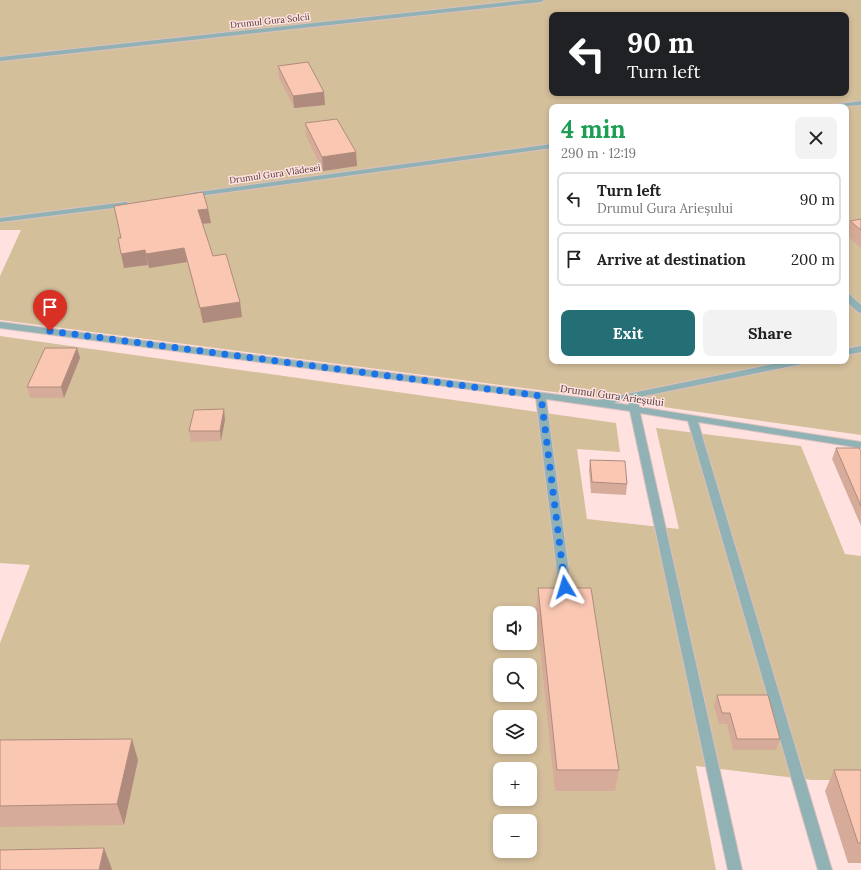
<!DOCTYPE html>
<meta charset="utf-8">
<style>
body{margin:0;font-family:Lora,serif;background:#f2f2f2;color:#222;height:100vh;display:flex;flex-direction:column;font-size:15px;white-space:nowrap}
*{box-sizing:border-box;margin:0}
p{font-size:13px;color:#767676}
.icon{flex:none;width:22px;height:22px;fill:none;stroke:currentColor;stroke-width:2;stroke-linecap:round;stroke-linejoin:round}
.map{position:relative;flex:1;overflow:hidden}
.details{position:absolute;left:549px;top:104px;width:300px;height:260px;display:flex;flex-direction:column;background:#fff;border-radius:8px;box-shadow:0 2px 6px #0003}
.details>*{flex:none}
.top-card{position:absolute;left:549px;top:12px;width:300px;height:84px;border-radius:8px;box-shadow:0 2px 6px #0003;background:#202124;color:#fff;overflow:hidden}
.controls{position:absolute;left:493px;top:606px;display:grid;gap:8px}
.controls a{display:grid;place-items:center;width:44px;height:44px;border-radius:8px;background:#fff;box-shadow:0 2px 6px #0003;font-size:20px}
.pin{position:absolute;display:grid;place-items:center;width:34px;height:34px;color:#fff;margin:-41px -17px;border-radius:50% 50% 50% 0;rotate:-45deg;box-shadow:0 0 4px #0007}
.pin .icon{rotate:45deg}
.me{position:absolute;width:44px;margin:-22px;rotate:353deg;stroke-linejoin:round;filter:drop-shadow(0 0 3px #0008)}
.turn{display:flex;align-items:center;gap:14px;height:84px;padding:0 12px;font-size:18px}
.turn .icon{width:52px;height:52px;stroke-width:2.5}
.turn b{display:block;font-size:28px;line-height:34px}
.round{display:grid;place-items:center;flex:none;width:42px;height:42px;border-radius:8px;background:#f2f2f2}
.headline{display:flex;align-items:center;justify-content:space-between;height:68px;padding:0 12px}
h1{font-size:24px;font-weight:800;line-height:30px;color:#1e9e55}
.primary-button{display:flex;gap:8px;margin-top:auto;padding:8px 12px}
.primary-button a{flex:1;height:46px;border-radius:8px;background:#246f75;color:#fff;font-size:16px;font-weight:800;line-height:46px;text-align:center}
.primary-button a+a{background:#f2f2f2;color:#222}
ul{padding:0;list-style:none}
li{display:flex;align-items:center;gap:12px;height:54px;margin:0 8px 6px;padding:0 4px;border:2px solid #e0e0e0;border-radius:8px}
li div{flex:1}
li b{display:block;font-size:15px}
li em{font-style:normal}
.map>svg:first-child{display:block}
.green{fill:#d4bf9b;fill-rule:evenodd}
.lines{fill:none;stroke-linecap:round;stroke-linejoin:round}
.minor-casing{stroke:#dbc0be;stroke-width:2}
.minor{fill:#91b2b5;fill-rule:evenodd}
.wall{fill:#d7ab9a}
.shaded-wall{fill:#af8b7d}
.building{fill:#fac7b3;stroke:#af8b7d}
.route{stroke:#1a73e8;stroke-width:7;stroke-dasharray:0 12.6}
.labels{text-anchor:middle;stroke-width:3;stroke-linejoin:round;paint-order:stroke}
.far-street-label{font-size:9px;fill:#4a3837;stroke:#ffe2e0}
.street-label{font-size:10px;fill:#4a3837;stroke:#ffe2e0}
</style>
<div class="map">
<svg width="861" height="870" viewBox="0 0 861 870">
<rect width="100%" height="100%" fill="#ffe2e0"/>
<path class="green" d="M 0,0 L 861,0 L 861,435 L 600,398 L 0,320 L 0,276 L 21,230 L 0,230 ZM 552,15 L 846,15 L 846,93 L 552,93 ZM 552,107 L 846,107 L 846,361 L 552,361 Z
M 0,336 L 616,423 L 620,452 L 577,449 L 587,519 L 679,529 L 656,428 L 801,446 L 845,554 L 861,556 L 861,780 L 812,780 L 696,766 L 716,870 L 0,870 L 0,643 L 30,565 L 0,563 ZM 500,613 L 530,613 L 530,643 L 500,643 ZM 500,665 L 530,665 L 530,695 L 500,695 ZM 500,717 L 530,717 L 530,747 L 500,747 ZM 500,769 L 530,769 L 530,799 L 500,799 ZM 500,821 L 530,821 L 530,851 L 500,851 Z"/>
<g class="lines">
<defs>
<path id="minor" d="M 526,0 L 544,0 L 541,2 L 0,61 L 0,57 Z
M 861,101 L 861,105 L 828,107 L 831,105 Z
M 552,144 L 552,148 L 191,197 L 187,195 L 191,193 Z
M 126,202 L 130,204 L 129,206 L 0,222 L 0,218 Z
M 846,293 L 849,294 L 861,305 L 861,313 L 858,312 L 846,301 Z
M 0,322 L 598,400 L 788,361 L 807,361 L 802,364 L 639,397 L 639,407 L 861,442 L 861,448 L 698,422 L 832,870 L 818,870 L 688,421 L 640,413 L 742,870 L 728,870 L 630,411 L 546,399 L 571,587 L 569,590 L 565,591 L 561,590 L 559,587 L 536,398 L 0,328 ZM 629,399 L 629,405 L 613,403 Z
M 861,346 L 861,352 L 846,355 L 846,349 Z"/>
</defs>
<use href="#minor" class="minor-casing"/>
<use href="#minor" class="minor"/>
</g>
<path class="wall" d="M 278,66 L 324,92 L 325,105 L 294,108 L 279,78 Z
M 305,123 L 356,152 L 357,166 L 323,171 L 306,136 Z
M 208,209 L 211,223 L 203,224 L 213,256 L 240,302 L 242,317 L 203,323 L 187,262 L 149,268 L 148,265 L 124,268 L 118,238 Z
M 861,219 L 861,248 L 846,235 L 850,221 Z
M 77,348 L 80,358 L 64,398 L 30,398 L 27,387 Z
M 225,420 L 221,441 L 191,442 L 189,431 Z
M 836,448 L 861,451 L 861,526 L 832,459 Z
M 590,460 L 627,484 L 626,495 L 591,493 L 589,470 Z
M 538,588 L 619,770 L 615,791 L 555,791 L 536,610 Z
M 717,695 L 780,739 L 776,750 L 733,750 L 727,724 L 719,724 L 714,706 Z
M 0,740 L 138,760 L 124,825 L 0,827 Z
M 834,770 L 861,770 L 861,863 L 848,863 L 825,791 Z"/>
<path class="shaded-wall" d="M 324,92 L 325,105 L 294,108 L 293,96 Z
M 356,152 L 357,166 L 323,171 L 322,157 Z
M 208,209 L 211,223 L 200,224 L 198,210 Z
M 184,248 L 187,262 L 149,268 L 146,254 Z
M 145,250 L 148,265 L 124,268 L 121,254 Z
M 240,302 L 242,317 L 203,323 L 200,308 Z
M 77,348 L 80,358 L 64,398 L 61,387 Z
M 224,409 L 225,420 L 221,441 L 220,431 Z
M 132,739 L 138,760 L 124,825 L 117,804 Z
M 104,848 L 112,869 L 111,870 L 99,870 Z"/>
<path class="building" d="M 308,62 L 324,92 L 293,96 L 278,66 Z
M 337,119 L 356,152 L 322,157 L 305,123 Z
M 203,192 L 208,209 L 198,210 L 213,256 L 226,254 L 240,302 L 200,308 L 184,248 L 146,254 L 145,250 L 121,254 L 118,238 L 121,238 L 114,206 Z
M 861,219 L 861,230 L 850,221 Z
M 45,348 L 77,348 L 61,387 L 27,387 Z
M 224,409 L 220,431 L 189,431 L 194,410 Z
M 836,448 L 859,448 L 861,451 L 861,506 Z
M 590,460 L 625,461 L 627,484 L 592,482 Z
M 538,588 L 591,588 L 619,770 L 557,770 Z
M 717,695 L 768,695 L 780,739 L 737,739 L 730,713 L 722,713 Z
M 132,739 L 117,804 L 0,806 L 0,740 Z
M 834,770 L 861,770 L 861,843 L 858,843 Z
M 104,848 L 99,870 L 0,870 L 0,850 Z"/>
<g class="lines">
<path class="route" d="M 50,331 L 541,396 L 565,587"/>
</g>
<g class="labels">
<g class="far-street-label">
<text transform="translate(270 21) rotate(-6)" y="3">Drumul Gura Solcii</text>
<text transform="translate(275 174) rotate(-8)" y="3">Drumul Gura Vlădesei</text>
</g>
<g class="street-label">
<text transform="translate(612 395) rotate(8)" y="4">Drumul Gura Arieșului</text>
</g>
</g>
</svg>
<div class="controls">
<a><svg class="icon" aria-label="sound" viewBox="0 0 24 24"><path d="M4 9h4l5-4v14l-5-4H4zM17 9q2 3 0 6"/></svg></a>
<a><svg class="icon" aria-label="search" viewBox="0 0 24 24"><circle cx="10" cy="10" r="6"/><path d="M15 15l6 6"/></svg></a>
<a><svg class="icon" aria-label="layers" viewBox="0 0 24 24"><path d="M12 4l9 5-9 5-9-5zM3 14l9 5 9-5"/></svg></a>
<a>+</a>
<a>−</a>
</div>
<div class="pin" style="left:50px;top:331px;background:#d93025"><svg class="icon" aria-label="arrive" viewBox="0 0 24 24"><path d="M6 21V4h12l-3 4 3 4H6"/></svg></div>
<svg class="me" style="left:565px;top:587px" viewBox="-20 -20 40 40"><path d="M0-17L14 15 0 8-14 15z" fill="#1a73e8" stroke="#fff" stroke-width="4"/></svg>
<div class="top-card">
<div class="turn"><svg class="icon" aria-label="left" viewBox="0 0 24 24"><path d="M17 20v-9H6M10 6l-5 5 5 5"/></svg><div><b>90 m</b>Turn left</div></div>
</div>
<section class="details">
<div class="headline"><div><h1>4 min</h1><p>290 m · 12:19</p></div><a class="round"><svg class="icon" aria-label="close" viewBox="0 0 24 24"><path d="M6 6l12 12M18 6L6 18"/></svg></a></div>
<ul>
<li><svg class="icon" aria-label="left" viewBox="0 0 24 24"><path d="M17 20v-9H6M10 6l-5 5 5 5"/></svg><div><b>Turn left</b><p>Drumul Gura Arieșului</p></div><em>90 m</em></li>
<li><svg class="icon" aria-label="arrive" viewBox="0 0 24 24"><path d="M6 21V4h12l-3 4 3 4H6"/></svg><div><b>Arrive at destination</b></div><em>200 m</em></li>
</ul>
<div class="primary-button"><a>Exit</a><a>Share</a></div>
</section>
</div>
